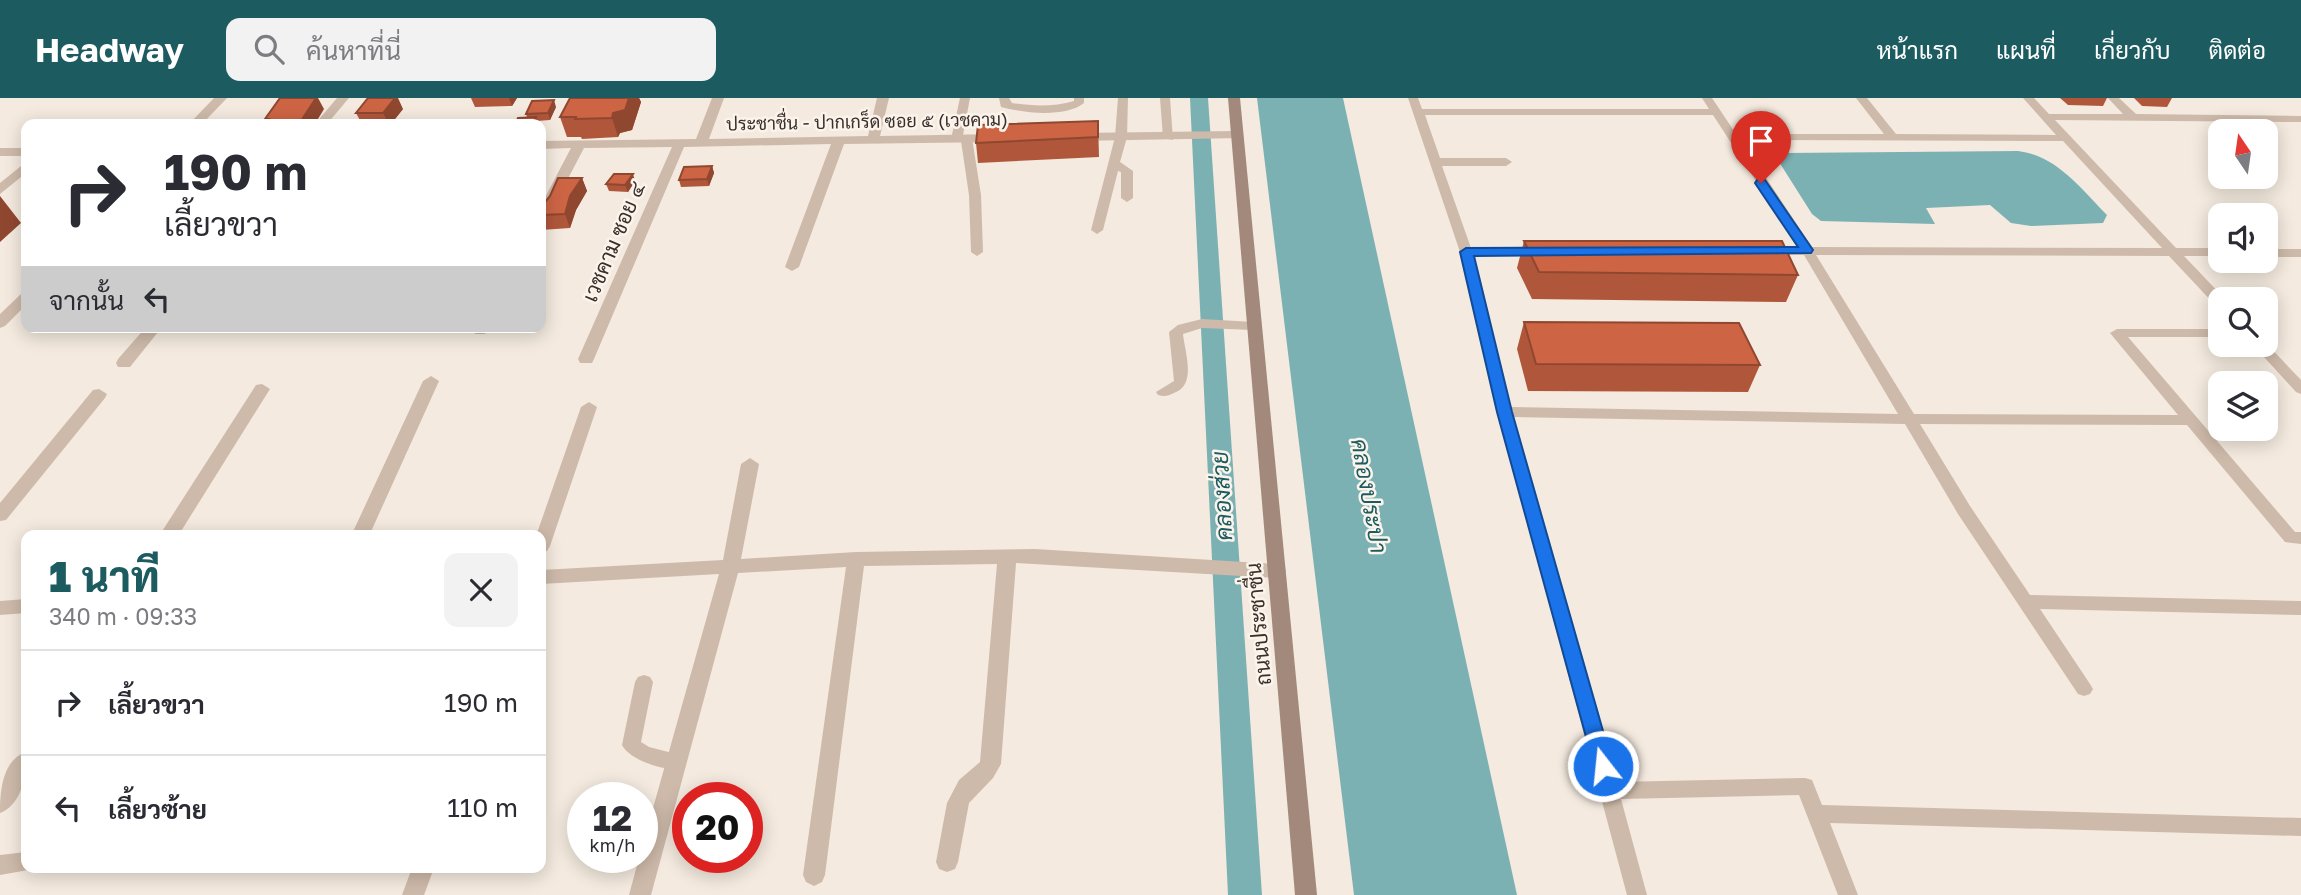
<!DOCTYPE html>
<html lang="th">
<meta charset="utf-8">
<style>
body{margin:0;font-family:"Golos Text",Sarabun,sans-serif;background:#f2f2f3;color:#2b2b33;height:100vh;display:flex;flex-direction:column;font-size:26px;white-space:nowrap}
*{box-sizing:border-box;margin:0}
p{font-size:23px;color:#7c7c81}
.icon{flex:none;width:38px;height:38px;fill:none;stroke:currentColor;stroke-width:2;stroke-linecap:round;stroke-linejoin:round}
.map{position:relative;flex:1;overflow:hidden}
.side{position:absolute;left:21px;top:432px;width:525px;height:343px;display:flex;flex-direction:column;background:#fff;border-radius:14px;box-shadow:0 4px 18px #0003}
.side>*{flex:none}
.hud{position:absolute;left:21px;top:21px;width:525px;height:214px;border-radius:14px;box-shadow:0 4px 18px #0003;background:#fff;color:#2b2b33;overflow:hidden}
.needle{width:46px;rotate:347deg}
.buttons{position:absolute;left:2208px;top:21px;display:grid;gap:14px}
.buttons a{display:grid;place-items:center;width:70px;height:70px;border-radius:14px;background:#fff;box-shadow:0 4px 18px #0003;font-size:35px}
.speed{position:absolute;left:567px;top:684px;display:flex;gap:14px;font-size:35px;font-weight:700;text-align:center}
.speed>*{display:grid;place-content:center;width:91px;height:91px;border-radius:50%;background:#fff;box-shadow:0 4px 18px #0003;line-height:1}
.speed small{font-size:18px;font-weight:400}
.speed .limit{border:10px solid #d22;background:#fff;color:#111}
.pin{position:absolute;display:grid;place-items:center;width:60px;height:60px;color:#fff;margin:-72px -30px;border-radius:50% 50% 50% 0;rotate:-45deg;box-shadow:0 0 7px #0007}
.pin .icon{rotate:45deg}
.me{position:absolute;width:77px;margin:-38px;rotate:344deg;stroke-linejoin:round;filter:drop-shadow(0 0 5px #0008)}
.turn{display:flex;align-items:center;gap:24px;height:147px;padding:0 28px;font-size:32px}
.turn .icon{width:91px;height:91px;stroke-width:2.5}
.turn b{display:block;font-size:49px;line-height:60px}
.then{display:flex;align-items:center;height:66px;padding:0 28px;background:#0003;gap:14px;font-size:26px}
.round{display:grid;place-items:center;flex:none;width:74px;height:74px;border-radius:14px;background:#f2f2f3}
.summary{display:flex;align-items:center;justify-content:space-between;height:119px;padding:0 28px}
h1{font-size:42px;font-weight:800;line-height:52px;color:#1c5b60}
ul{padding:0;list-style:none}
li{display:flex;align-items:center;gap:21px;height:105px;padding:0 28px;border-top:2px solid #e1e1e2}
li div{flex:1}
li b{display:block;font-size:26px}
li em{font-style:normal}
header{display:flex;align-items:center;gap:42px;box-sizing:border-box;height:98px;padding:0 35px;background:#1c5b60;color:#fff}
header strong{font-size:33px}
nav{display:flex;gap:38px;margin-inline-start:auto;font-size:24px}
.search{width:490px;height:63px;background:#f2f2f3;display:flex;align-items:center;gap:18px;box-sizing:border-box;padding:0 24px;border-radius:14px;color:#7c7c81;font-size:26px}
.map>svg:first-child{display:block}
.water{fill:#7cb1b4}
.lines{fill:none;stroke-linecap:round;stroke-linejoin:round}
.canal{fill:#7cb1b4;fill-rule:evenodd}
.lane{fill:#cebaaa;fill-rule:evenodd}
.street{fill:#cebaaa;fill-rule:evenodd}
.secondary{fill:#a2897b;fill-rule:evenodd}
.wall{fill:#b0573b}
.shaded-wall{fill:#904730}
.building{fill:#cd6545;stroke:#904730;stroke-width:2}
.route{fill:#1a73e8;stroke:#114b97;stroke-width:2}
.labels{text-anchor:middle;stroke-width:5;stroke-linejoin:round;paint-order:stroke}
.far-street-label{font-size:18px;fill:#3b2f2a;stroke:#fbf4ec}
.street-label{font-size:21px;fill:#3b2f2a;stroke:#fbf4ec}
.water-label{font-size:23px;font-style:italic;fill:#1c5b60;stroke:#fbf4ec}
</style>
<header>
<strong>Headway</strong>
<div class="search"><svg class="icon" aria-label="search" viewBox="0 0 24 24"><circle cx="10" cy="10" r="6"/><path d="M15 15l6 6"/></svg>ค้นหาที่นี่</div>
<nav><a>หน้าแรก</a><a>แผนที่</a><a>เกี่ยวกับ</a><a>ติดต่อ</a></nav>
</header>
<div class="map">
<svg width="2301" height="797" viewBox="0 0 2301 797">
<rect width="100%" height="100%" fill="#f4eadf"/>
<path class="water" d="M 1257,0 L 1343,0 L 1517,797 L 1354,797 Z
M 2018,53 C 2057,58 2080,90 2107,117 L 2103,125 L 2031,128 L 2011,125 L 1990,107 L 1926,110 L 1935,126 L 1821,123 L 1812,116 L 1776,59 L 1785,55 Z"/>
<g class="lines">
<path class="canal" d="M 1190,0 L 1208,0 L 1262,797 L 1228,797 Z"/>
<path class="lane" d="M 960,0 L 970,0 L 963,37 L 972,40 L 981,97 L 983,154 L 977,158 L 971,154 L 969,97 L 961,43 L 951,41 Z
M 999,0 L 1009,0 L 1012,5 C 1032,8 1054,9 1074,3 L 1074,0 L 1084,0 L 1084,5 C 1065,20 1024,15 1001,9 Z
M 1118,0 L 1128,0 L 1127,39 L 1120,64 L 1133,73 L 1133,100 L 1127,104 L 1121,100 L 1121,74 L 1118,73 L 1103,132 L 1097,136 L 1091,132 L 1115,39 Z
M 1160,0 L 1170,0 L 1173,42 L 1163,40 Z
M 1408,0 L 1418,0 L 1422,11 L 1709,11 L 1702,0 L 1712,0 L 1736,36 L 1884,36 L 1856,0 L 1867,0 L 1896,36 L 2056,37 L 2023,0 L 2034,0 L 2049,16 L 2123,16 L 2108,0 L 2119,0 L 2136,16 L 2301,18 L 2301,24 L 2055,22 L 2176,150 L 2221,150 L 2221,158 L 2184,158 L 2225,201 L 2221,201 L 2221,209 L 2216,208 L 2169,158 L 1816,157 L 1914,316 L 2178,317 L 2110,235 L 2117,231 L 2221,231 L 2221,239 L 2128,239 L 2295,434 L 2301,434 L 2301,446 L 2285,444 L 2187,327 L 1920,326 L 1970,408 L 2030,497 L 2301,503 L 2301,517 L 2040,511 L 2090,586 L 2093,591 L 2090,596 L 2084,598 L 2078,596 L 1958,416 L 1905,326 L 1514,319 L 1616,684 L 1805,680 L 1812,682 L 1822,707 L 2301,720 L 2301,738 L 1830,725 L 1858,797 L 1838,797 L 1799,697 L 1621,701 L 1647,797 L 1627,797 L 1498,314 L 1460,154 ZM 1425,17 L 1713,17 L 1799,149 L 1766,149 L 1760,153 L 1766,157 L 1804,157 L 1898,316 L 1511,309 L 1473,158 L 1541,158 L 1547,154 L 1541,150 L 1471,150 L 1442,68 L 1506,68 L 1512,64 L 1506,60 L 1440,60 ZM 1741,42 L 2063,43 L 2162,150 L 1812,149 Z
M 2266,151 L 2301,151 L 2301,159 L 2266,159 Z
M 1202,221 L 1253,224 L 1260,228 L 1253,232 L 1202,230 L 1183,236 C 1185,255 1197,287 1174,295 C 1168,298 1164,299 1158,297 L 1156,294 L 1174,283 L 1169,234 L 1178,227 Z
M 2266,245 L 2301,282 L 2301,296 L 2296,294 L 2253,247 Z
M 644,577 L 650,579 L 653,584 L 641,644 L 649,649 L 684,658 L 686,664 L 684,670 C 668,675 629,662 622,647 L 635,584 L 638,579 Z"/>
<path class="street" d="M 214,0 L 227,0 L 202,26 L 189,26 Z
M 337,0 L 349,0 L 327,26 L 315,26 Z
M 712,0 L 724,0 L 709,41 L 868,38 L 877,0 L 889,0 L 880,38 L 999,36 L 1005,40 L 999,44 L 844,46 L 799,169 L 792,173 L 785,169 L 831,46 L 684,49 L 594,261 L 592,265 L 580,265 L 578,261 L 672,49 L 584,50 L 548,119 L 541,123 L 541,107 L 571,50 L 541,51 L 541,43 L 696,41 Z
M 1237,33 L 1241,34 L 1241,40 L 1076,43 L 1070,39 L 1076,35 Z
M 0,50 L 26,50 L 26,58 L 0,58 Z
M 26,64 L 26,75 L 0,96 L 0,85 Z
M 26,194 L 26,207 L 5,228 L 0,230 L 0,216 L 21,196 Z
M 146,229 L 162,229 L 130,269 L 118,269 L 116,265 L 118,261 Z
M 474,229 L 489,229 L 485,236 L 475,236 Z
M 431,278 L 439,283 L 369,438 L 351,438 L 423,283 Z
M 262,286 L 270,291 L 178,438 L 159,438 L 256,287 Z
M 99,291 L 107,296 L 105,300 L 6,422 L 0,423 L 0,405 L 93,292 Z
M 589,304 L 597,309 L 550,448 L 547,453 L 541,455 L 541,438 L 536,438 L 581,309 Z
M 750,360 L 759,366 L 741,461 L 856,454 L 1035,451 L 1277,466 L 1284,468 L 1286,473 L 1284,478 L 1277,480 L 1016,465 L 1001,666 L 993,680 L 969,705 L 958,764 L 955,771 L 947,774 L 939,771 L 936,764 L 947,705 L 959,682 L 980,664 L 997,466 L 864,468 L 825,777 L 822,784 L 814,788 L 806,784 L 803,777 L 846,469 L 738,475 L 651,797 L 629,797 L 639,760 L 642,760 L 642,749 L 719,476 L 541,486 L 541,472 L 723,462 L 741,366 Z
M 26,501 L 26,515 L 0,517 L 0,503 Z
M 26,654 C 27,675 23,706 0,715 C 0,694 2,662 26,654 Z
M 26,754 L 26,770 L 34,771 L 0,777 L 0,757 Z
M 412,770 L 434,770 L 424,797 L 402,797 Z"/>
<path class="secondary" d="M 1228,0 L 1240,0 L 1317,797 L 1295,797 Z"/>
</g>
<path class="wall" d="M 471,0 L 517,0 L 512,8 L 475,9 Z
M 570,0 L 639,0 L 641,4 L 632,32 L 620,35 L 618,39 L 582,41 L 581,39 L 567,39 L 560,19 Z
M 2060,0 L 2107,0 L 2103,8 L 2068,7 Z
M 2134,0 L 2172,0 L 2167,9 L 2142,8 Z
M 556,9 L 550,22 L 537,23 L 539,26 L 527,19 L 526,16 Z
M 403,11 L 391,26 L 362,26 L 356,15 Z
M 1098,23 L 1099,59 L 978,65 L 976,45 Z
M 712,68 L 714,75 L 709,88 L 681,89 L 679,82 Z
M 582,80 L 587,93 L 576,112 L 570,130 L 541,132 L 541,109 Z
M 635,83 L 628,94 L 609,93 L 606,86 Z
M 1524,143 L 1798,177 L 1786,204 L 1532,201 L 1517,170 Z
M 1524,224 L 1760,267 L 1748,294 L 1528,293 L 1517,251 Z"/>
<path class="shaded-wall" d="M 316,0 L 318,0 L 324,11 L 315,26 L 299,26 Z
M 395,0 L 398,0 L 403,11 L 391,26 L 389,26 L 383,15 Z
M 509,0 L 517,0 L 512,8 Z
M 629,0 L 639,0 L 641,4 L 632,32 L 620,35 L 618,39 L 612,20 L 613,15 Z
M 554,2 L 556,9 L 550,22 L 548,15 Z
M 536,19 L 539,26 L 532,26 Z
M 712,68 L 714,75 L 709,88 L 707,81 Z
M 633,76 L 635,83 L 628,94 L 625,87 Z
M 582,80 L 587,93 L 576,112 L 570,130 L 565,116 L 570,98 Z
M 0,98 L 21,125 L 0,144 Z"/>
<path class="building" d="M 280,0 L 316,0 L 299,26 L 266,26 L 269,21 L 265,21 Z
M 368,0 L 395,0 L 383,15 L 356,15 Z
M 570,0 L 629,0 L 625,12 L 613,15 L 612,20 L 575,21 L 576,19 L 560,19 Z
M 554,2 L 548,15 L 526,16 L 532,3 Z
M 536,19 L 532,26 L 515,26 L 518,20 Z
M 1098,23 L 1098,39 L 976,45 L 978,27 Z
M 712,68 L 707,81 L 679,82 L 684,69 Z
M 614,76 L 633,76 L 625,87 L 606,86 Z
M 558,80 L 582,80 L 570,98 L 565,116 L 541,117 L 541,109 L 550,98 Z
M 1524,143 L 1782,143 L 1798,177 L 1539,174 Z
M 1524,224 L 1739,225 L 1760,267 L 1536,266 Z"/>
<path class="route" d="M 1757,82 L 1765,82 L 1813,152 L 1811,155 L 1474,158 L 1512,314 L 1613,668 L 1610,674 L 1597,674 L 1594,668 L 1497,314 L 1460,154 L 1466,150 L 1798,149 L 1755,85 Z"/>
<g class="labels">
<g class="far-street-label">
<text transform="translate(867 24) rotate(-1)" y="6">ประชาชื่น - ปากเกร็ด ซอย ๕ (เวชคาม)</text>
</g>
<g class="street-label">
<text transform="translate(614 144) rotate(-67)" y="7">เวชคาม ซอย ๔</text>
<text transform="translate(1259 526) rotate(-95)" y="7">ถนนประชาชื่น</text>
</g>
<g class="water-label">
<text transform="translate(1222 398) rotate(-93)" y="8">คลองส่วย</text>
<text transform="translate(1369 398) rotate(80)" y="8">คลองประปา</text>
</g>
</g>
</svg>
<div class="buttons">
<a><svg class="needle" viewBox="-14 -14 28 28"><path d="M0-13l5 13h-10z" fill="#e53935"/><path d="M0 13l5-13h-10z" fill="#7c7c81"/></svg></a>
<a><svg class="icon" aria-label="sound" viewBox="0 0 24 24"><path d="M4 9h4l5-4v14l-5-4H4zM17 9q2 3 0 6"/></svg></a>
<a><svg class="icon" aria-label="search" viewBox="0 0 24 24"><circle cx="10" cy="10" r="6"/><path d="M15 15l6 6"/></svg></a>
<a><svg class="icon" aria-label="layers" viewBox="0 0 24 24"><path d="M12 4l9 5-9 5-9-5zM3 14l9 5 9-5"/></svg></a>
</div>
<div class="speed"><div>12<small>km/h</small></div><div class="limit">20</div></div>
<div class="pin" style="left:1761px;top:85px;background:#d93025"><svg class="icon" aria-label="arrive" viewBox="0 0 24 24"><path d="M6 21V4h12l-3 4 3 4H6"/></svg></div>
<svg class="me" style="left:1603px;top:668px" viewBox="-20 -20 40 40"><circle r="17" fill="#1a73e8" stroke="#fff" stroke-width="3"/><path d="M0-11L8 9 0 5-8 9z" fill="#fff"/></svg>
<div class="hud">
<div class="turn"><svg class="icon" aria-label="right" viewBox="0 0 24 24"><path d="M7 20v-9h11M14 6l5 5-5 5"/></svg><div><b>190 m</b>เลี้ยวขวา</div></div>
<div class="then">จากนั้น<svg class="icon" aria-label="left" viewBox="0 0 24 24"><path d="M17 20v-9H6M10 6l-5 5 5 5"/></svg></div>
</div>
<section class="side">
<div class="summary"><div><h1>1 นาที</h1><p>340 m · 09:33</p></div><a class="round"><svg class="icon" aria-label="close" viewBox="0 0 24 24"><path d="M6 6l12 12M18 6L6 18"/></svg></a></div>
<ul>
<li><svg class="icon" aria-label="right" viewBox="0 0 24 24"><path d="M7 20v-9h11M14 6l5 5-5 5"/></svg><div><b>เลี้ยวขวา</b></div><em>190 m</em></li>
<li><svg class="icon" aria-label="left" viewBox="0 0 24 24"><path d="M17 20v-9H6M10 6l-5 5 5 5"/></svg><div><b>เลี้ยวซ้าย</b></div><em>110 m</em></li>
</ul>
</section>
</div>
